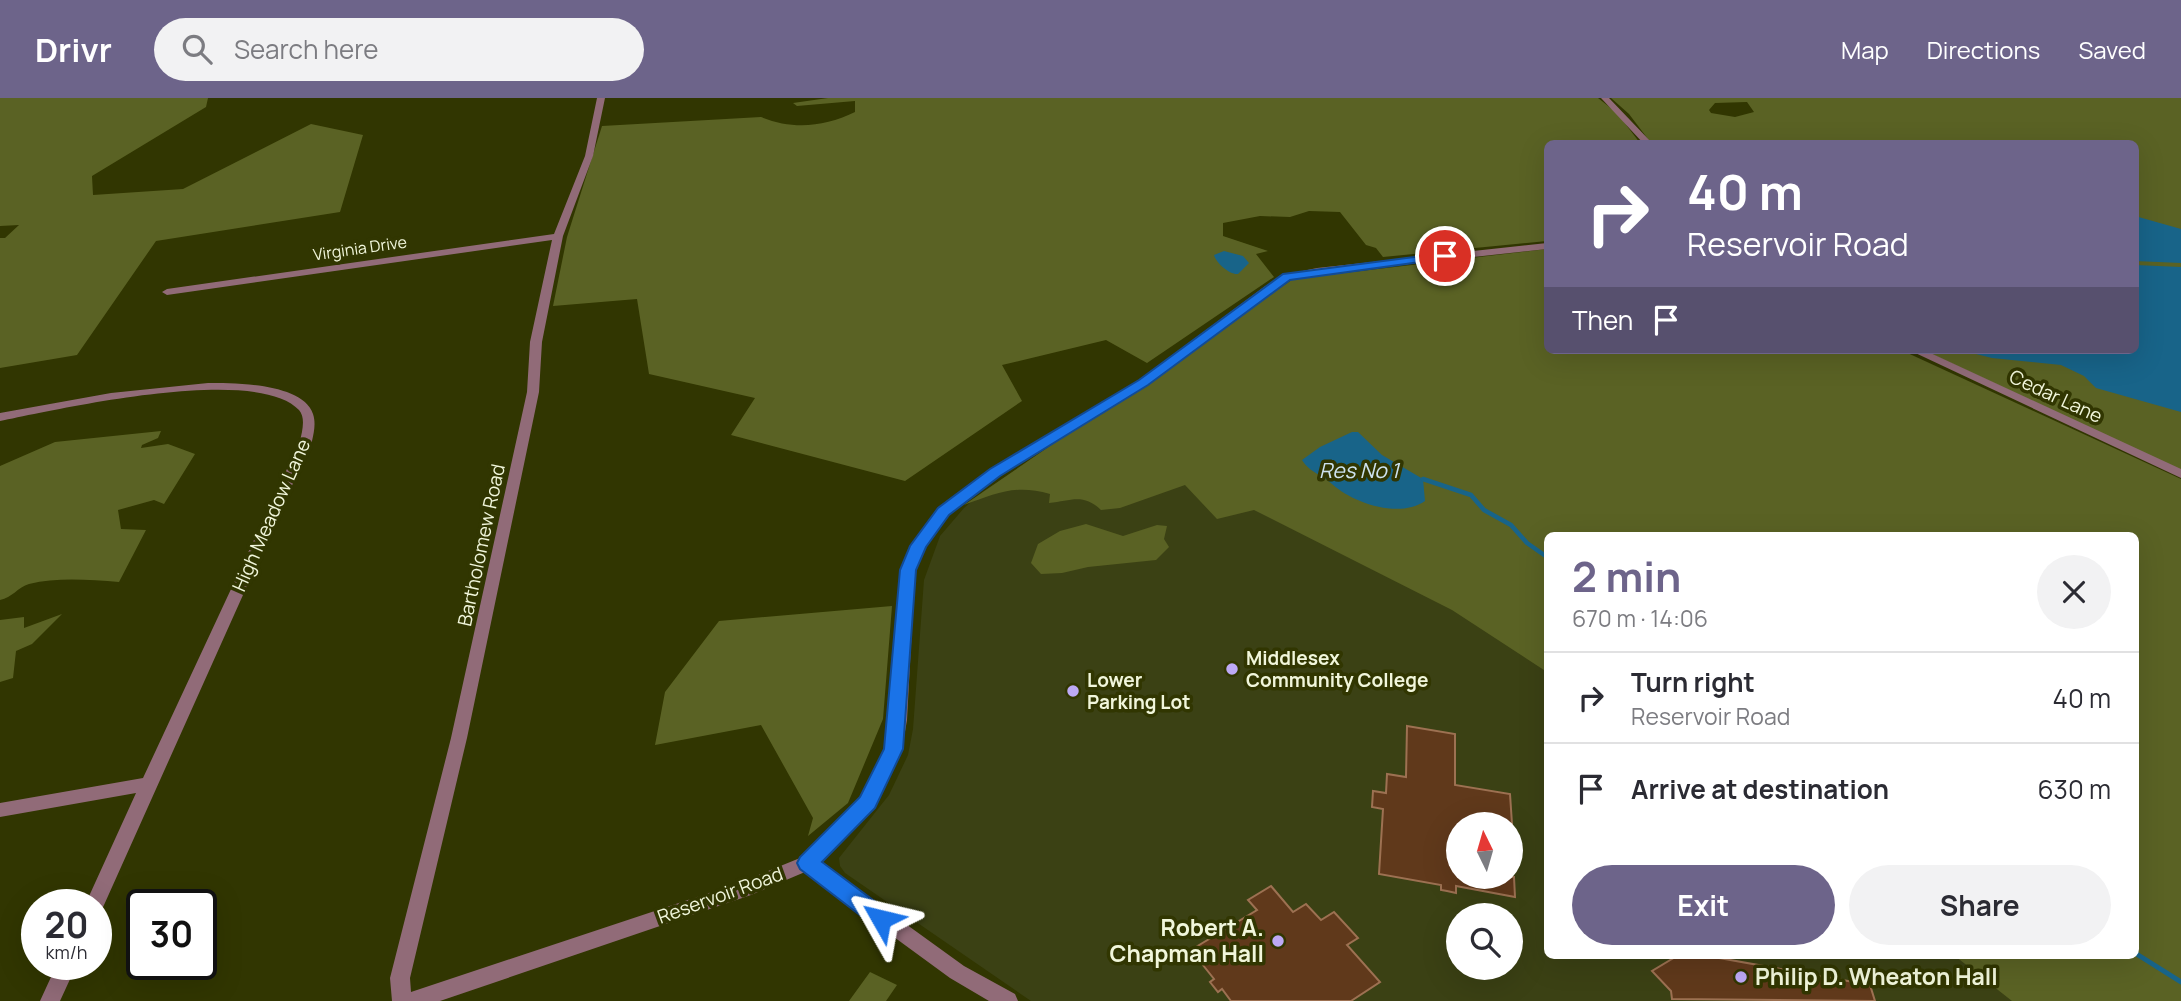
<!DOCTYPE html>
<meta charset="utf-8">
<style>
body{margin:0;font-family:Manrope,sans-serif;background:#f2f2f3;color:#2b2b33;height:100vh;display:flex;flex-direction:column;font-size:26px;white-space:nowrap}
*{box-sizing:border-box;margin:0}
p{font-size:23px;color:#7c7c81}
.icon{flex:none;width:38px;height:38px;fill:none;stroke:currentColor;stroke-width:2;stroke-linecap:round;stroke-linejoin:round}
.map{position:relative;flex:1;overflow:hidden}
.panel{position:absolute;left:1544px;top:434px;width:595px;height:427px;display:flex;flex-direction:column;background:#fff;border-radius:10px;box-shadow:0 7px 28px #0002}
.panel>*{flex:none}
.banner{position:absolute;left:1544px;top:42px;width:595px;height:214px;border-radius:10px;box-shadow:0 7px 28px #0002;background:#6d648a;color:#fff;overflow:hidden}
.needle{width:46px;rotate:355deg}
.tools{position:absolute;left:1446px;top:714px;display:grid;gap:14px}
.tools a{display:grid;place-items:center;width:77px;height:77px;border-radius:50%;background:#fff;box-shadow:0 7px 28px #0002;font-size:35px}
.speed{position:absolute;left:21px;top:791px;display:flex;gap:14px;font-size:35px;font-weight:700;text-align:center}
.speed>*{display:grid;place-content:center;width:91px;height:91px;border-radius:50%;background:#fff;box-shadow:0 7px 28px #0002;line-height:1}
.speed small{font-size:18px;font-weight:400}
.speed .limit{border:4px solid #111;border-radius:10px;background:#fff;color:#111}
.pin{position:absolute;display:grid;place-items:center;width:60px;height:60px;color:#fff;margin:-30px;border:4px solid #fff;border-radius:50%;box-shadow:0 2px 7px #0007}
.me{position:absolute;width:77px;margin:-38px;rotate:307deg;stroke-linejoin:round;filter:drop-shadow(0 0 5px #0008)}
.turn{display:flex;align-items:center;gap:24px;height:147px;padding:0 28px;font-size:32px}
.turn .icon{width:91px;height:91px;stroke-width:2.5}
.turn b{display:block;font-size:49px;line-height:60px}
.then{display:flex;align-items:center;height:66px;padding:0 28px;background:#0003;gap:14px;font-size:26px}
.round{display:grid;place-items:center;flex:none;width:74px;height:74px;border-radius:37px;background:#f2f2f3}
.summary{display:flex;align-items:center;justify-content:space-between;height:119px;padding:0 28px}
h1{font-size:42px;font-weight:700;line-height:52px;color:#6d648a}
.action{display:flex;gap:14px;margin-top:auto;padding:14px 28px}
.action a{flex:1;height:80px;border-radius:42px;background:#6d648a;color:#fff;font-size:28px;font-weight:700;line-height:80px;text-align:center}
.action a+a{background:#f2f2f3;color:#2b2b33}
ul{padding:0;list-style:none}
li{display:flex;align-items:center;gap:21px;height:91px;padding:0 28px;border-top:2px solid #e1e1e2}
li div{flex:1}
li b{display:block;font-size:26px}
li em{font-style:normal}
header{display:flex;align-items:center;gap:42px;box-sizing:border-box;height:98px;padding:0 35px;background:#6d648a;color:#fff}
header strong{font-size:33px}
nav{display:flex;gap:38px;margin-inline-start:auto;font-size:24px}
.search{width:490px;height:63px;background:#f2f2f3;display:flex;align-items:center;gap:18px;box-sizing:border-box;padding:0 24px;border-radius:38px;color:#7c7c81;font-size:26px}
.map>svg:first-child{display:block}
.built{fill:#3b4114;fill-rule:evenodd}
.green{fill:#5a6224;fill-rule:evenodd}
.water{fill:#186489}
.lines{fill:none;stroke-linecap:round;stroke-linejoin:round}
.stream-far1{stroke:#186489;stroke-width:4.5}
.stream{stroke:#186489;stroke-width:5}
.building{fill:#60391b;stroke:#9d7152;stroke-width:2}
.street{fill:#916b78;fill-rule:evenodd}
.route{fill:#1a73e8;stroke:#114b97;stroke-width:2}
.poi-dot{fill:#bda9f5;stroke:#313601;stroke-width:2.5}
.labels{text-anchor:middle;stroke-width:7;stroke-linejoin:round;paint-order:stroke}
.far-street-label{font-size:16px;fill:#f1f6db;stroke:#313601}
.street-label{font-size:19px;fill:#f1f6db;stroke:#313601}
.poi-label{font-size:19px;font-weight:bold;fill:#f1f6db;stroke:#313601;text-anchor:start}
.water-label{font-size:21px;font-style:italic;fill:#cde2ef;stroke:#313601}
.near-poi-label{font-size:23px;font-weight:bold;fill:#f1f6db;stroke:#313601;text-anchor:end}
</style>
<header>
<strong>Drivr</strong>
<div class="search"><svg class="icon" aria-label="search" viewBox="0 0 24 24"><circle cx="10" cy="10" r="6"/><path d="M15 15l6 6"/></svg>Search here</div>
<nav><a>Map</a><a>Directions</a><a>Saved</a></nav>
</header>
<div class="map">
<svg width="2181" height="903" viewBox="0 0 2181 903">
<rect width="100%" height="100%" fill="#313601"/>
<path class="built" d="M 1161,274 L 1547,511 L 1547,858 L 2082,858 L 2152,903 L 1031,903 L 845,775 L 840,768 L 839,760 L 889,697 L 908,657 L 913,631 L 924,482 L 940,438 L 964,410 L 984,393 ZM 1458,726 L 1510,726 L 1510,779 L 1458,779 ZM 1458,817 L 1510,817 L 1510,870 L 1458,870 Z"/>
<path class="green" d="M 0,0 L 208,0 L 206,9 L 92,78 L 93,97 L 183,91 L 311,26 L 363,37 L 340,114 L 156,143 L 77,257 L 0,270 L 0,140 L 5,140 L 19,127 L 0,128 Z
M 828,0 L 1598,0 L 1617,15 L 1640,45 L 1547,46 L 1547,143 L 1383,159 L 1376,150 L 1366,147 L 1340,114 L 1309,113 L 1290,119 L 1260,118 L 1223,125 L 1223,138 L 1268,153 L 1256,156 L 1274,179 L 1147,265 L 1106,242 L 1002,267 L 1022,303 L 905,383 L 731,337 L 755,300 L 649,276 L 637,201 L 553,208 L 567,139 L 602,28 L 761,19 C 793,32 824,29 855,14 L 855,3 L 797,8 L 793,5 Z
M 1611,0 L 2181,0 L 2181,372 L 1923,252 L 2135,252 L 2135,46 L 1651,45 L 1629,16 ZM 1747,4 L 1754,14 L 1735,19 L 1711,15 L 1709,12 L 1715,5 Z
M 1547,151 L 1547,252 L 1901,252 L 2181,381 L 2181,903 L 2012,903 L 1955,858 L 2135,858 L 2135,438 L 1547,438 L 1547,574 L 1452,512 L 1254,412 L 1217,421 L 1185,387 L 1120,410 L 1101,412 C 1083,395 1071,403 1049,405 L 1050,396 C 1016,386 997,395 964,407 L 1293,181 Z
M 161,333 L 158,340 L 142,347 L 141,350 L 168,346 L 195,356 L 164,406 L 154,402 L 118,412 L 121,431 L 146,432 L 119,484 C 90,482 58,479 29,486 C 18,489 12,500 0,502 L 0,368 L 55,344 Z
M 1086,426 L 1123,438 L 1157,427 L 1167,428 L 1164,441 L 1169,449 L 1156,462 L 1088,469 L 1062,475 L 1041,476 L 1031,465 L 1038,446 L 1060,433 Z
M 892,508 L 883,621 L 848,705 L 808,738 L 813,720 L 761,627 L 655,647 L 665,594 L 719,523 Z
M 62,516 L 32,546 L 16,553 L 13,580 L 0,584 L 0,522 L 24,519 L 24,530 Z
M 870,874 L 897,887 L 886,903 L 849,903 Z"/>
<path class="water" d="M 2135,118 L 2181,131 L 2181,165 L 2135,163 Z
M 1224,153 L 1243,158 L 1249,165 L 1238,176 C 1230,177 1216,165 1214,157 Z
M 2135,167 L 2181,169 L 2181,314 L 2096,290 L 2084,278 L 2061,267 L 1992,260 L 1960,252 L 2135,252 Z
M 1352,334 L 1358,334 L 1382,357 L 1423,381 L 1425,403 C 1399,421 1353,405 1332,386 C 1322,376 1311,376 1302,362 L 1320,349 Z"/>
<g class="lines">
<path class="stream-far1" d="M 1423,381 L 1471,397 L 1484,412 L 1511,427 L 1527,445 L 1547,459"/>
<path class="stream" d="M 2135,855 L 2181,884"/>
</g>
<path class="building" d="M 1407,628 L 1455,636 L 1455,687 L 1510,696 L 1512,726 L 1458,726 L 1458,779 L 1514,779 L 1515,799 L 1456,788 L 1456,795 L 1447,793 L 1441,792 L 1441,787 L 1379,776 L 1383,711 L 1372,709 L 1373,693 L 1386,695 L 1387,676 L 1406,679 Z
M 1271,788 L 1293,814 L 1306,806 L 1321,822 L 1334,814 L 1358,840 L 1347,847 L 1380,884 L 1351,903 L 1231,903 L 1222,891 L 1218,894 L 1210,884 L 1214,881 L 1191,852 L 1257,812 L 1248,802 Z
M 1677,858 L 1708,858 L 1870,887 L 1875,903 L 1672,901 L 1671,893 L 1652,873 Z"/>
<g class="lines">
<path class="street" d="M 597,0 L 605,0 L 593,58 L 563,138 L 542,244 L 539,294 L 467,640 L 410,880 L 411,894 L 739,785 L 800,760 L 861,700 L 886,651 L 891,622 L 901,472 L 911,448 L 939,411 L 990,371 L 1139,282 L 1264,189 L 1283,177 L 1317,170 L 1547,145 L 1547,151 L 1317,176 L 1290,181 L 1147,286 L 1000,377 L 949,417 L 925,449 L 915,472 L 907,622 L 902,651 L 873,710 L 820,764 L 964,868 L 1015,896 L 1018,903 L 989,903 L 950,880 L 805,774 L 751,797 L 440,903 L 392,903 L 390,880 L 451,640 L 527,294 L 530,244 L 552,142 L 167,197 L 162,194 L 167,191 L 554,136 L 585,58 Z
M 1601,0 L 1609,0 L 1653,46 L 1644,46 Z
M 1909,252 L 1924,252 L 2181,371 L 2181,380 Z
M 208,285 C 234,285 303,285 313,316 C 316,325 314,334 312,343 L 104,807 L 101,813 L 96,814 L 96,807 L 85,807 L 136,695 L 0,719 L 0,705 L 143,680 L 300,343 C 302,334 306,320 299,312 C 256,266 59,311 0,323 L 0,315 L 111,295 Z
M 57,866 L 77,866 L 60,903 L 40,903 Z"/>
</g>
<path class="route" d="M 1445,155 L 1450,158 L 1449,160 L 1290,182 L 1148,287 L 1000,378 L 949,417 L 926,449 L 916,472 L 903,651 L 875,710 L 822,764 L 889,814 L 892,821 L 889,828 L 881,831 L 874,828 L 800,771 L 797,765 L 800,759 L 860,699 L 884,651 L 900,472 L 910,448 L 938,410 L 990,371 L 1139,282 L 1283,176 Z"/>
<g class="poi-dot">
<circle cx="1232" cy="571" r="7"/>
<circle cx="1073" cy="593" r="7"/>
<circle cx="1278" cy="843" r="7"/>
<circle cx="1741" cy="879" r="7"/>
</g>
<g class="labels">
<g class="far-street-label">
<text transform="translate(360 150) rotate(-8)" y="6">Virginia Drive</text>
</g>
<g class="street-label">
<text transform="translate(2056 298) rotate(25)" y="7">Cedar Lane</text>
<text transform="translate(271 417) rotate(-66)" y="7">High Meadow Lane</text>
<text transform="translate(481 447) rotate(-78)" y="7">Bartholomew Road</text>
<text transform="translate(720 797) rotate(-20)" y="7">Reservoir Road</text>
</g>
<g class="poi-label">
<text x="1246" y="567">Middlesex<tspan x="1246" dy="22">Community College</tspan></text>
<text x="1087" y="589">Lower<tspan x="1087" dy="22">Parking Lot</tspan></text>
</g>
<g class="water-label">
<text x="1359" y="380">Res No 1</text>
</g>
<g class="near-poi-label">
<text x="1264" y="838">Robert A.<tspan x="1264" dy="26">Chapman Hall</tspan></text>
<text x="1755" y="887" text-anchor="start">Philip D. Wheaton Hall</text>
</g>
</g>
</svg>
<div class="tools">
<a><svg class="needle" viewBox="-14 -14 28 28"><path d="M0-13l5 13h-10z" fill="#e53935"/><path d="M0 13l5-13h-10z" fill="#7c7c81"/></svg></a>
<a><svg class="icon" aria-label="search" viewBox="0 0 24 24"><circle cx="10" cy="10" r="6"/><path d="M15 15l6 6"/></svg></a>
</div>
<div class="speed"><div>20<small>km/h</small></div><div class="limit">30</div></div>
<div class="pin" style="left:1445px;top:158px;background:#d93025"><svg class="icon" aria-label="arrive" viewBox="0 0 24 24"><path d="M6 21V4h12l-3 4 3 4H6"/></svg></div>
<svg class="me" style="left:881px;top:821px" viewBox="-20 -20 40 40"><path d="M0-17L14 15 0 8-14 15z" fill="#1a73e8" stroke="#fff" stroke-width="4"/></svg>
<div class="banner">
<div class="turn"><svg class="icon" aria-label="right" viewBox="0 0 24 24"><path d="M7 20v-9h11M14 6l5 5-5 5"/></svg><div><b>40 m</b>Reservoir Road</div></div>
<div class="then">Then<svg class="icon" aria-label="arrive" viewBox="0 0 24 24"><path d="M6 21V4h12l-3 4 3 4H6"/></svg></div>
</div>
<section class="panel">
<div class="summary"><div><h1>2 min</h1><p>670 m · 14:06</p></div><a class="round"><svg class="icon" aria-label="close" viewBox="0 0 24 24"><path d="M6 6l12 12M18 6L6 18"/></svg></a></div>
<ul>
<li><svg class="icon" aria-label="right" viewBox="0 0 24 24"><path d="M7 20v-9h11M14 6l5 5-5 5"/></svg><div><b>Turn right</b><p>Reservoir Road</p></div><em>40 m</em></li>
<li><svg class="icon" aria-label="arrive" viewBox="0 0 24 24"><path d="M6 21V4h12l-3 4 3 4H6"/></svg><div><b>Arrive at destination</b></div><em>630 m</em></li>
</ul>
<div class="action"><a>Exit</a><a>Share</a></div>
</section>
</div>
